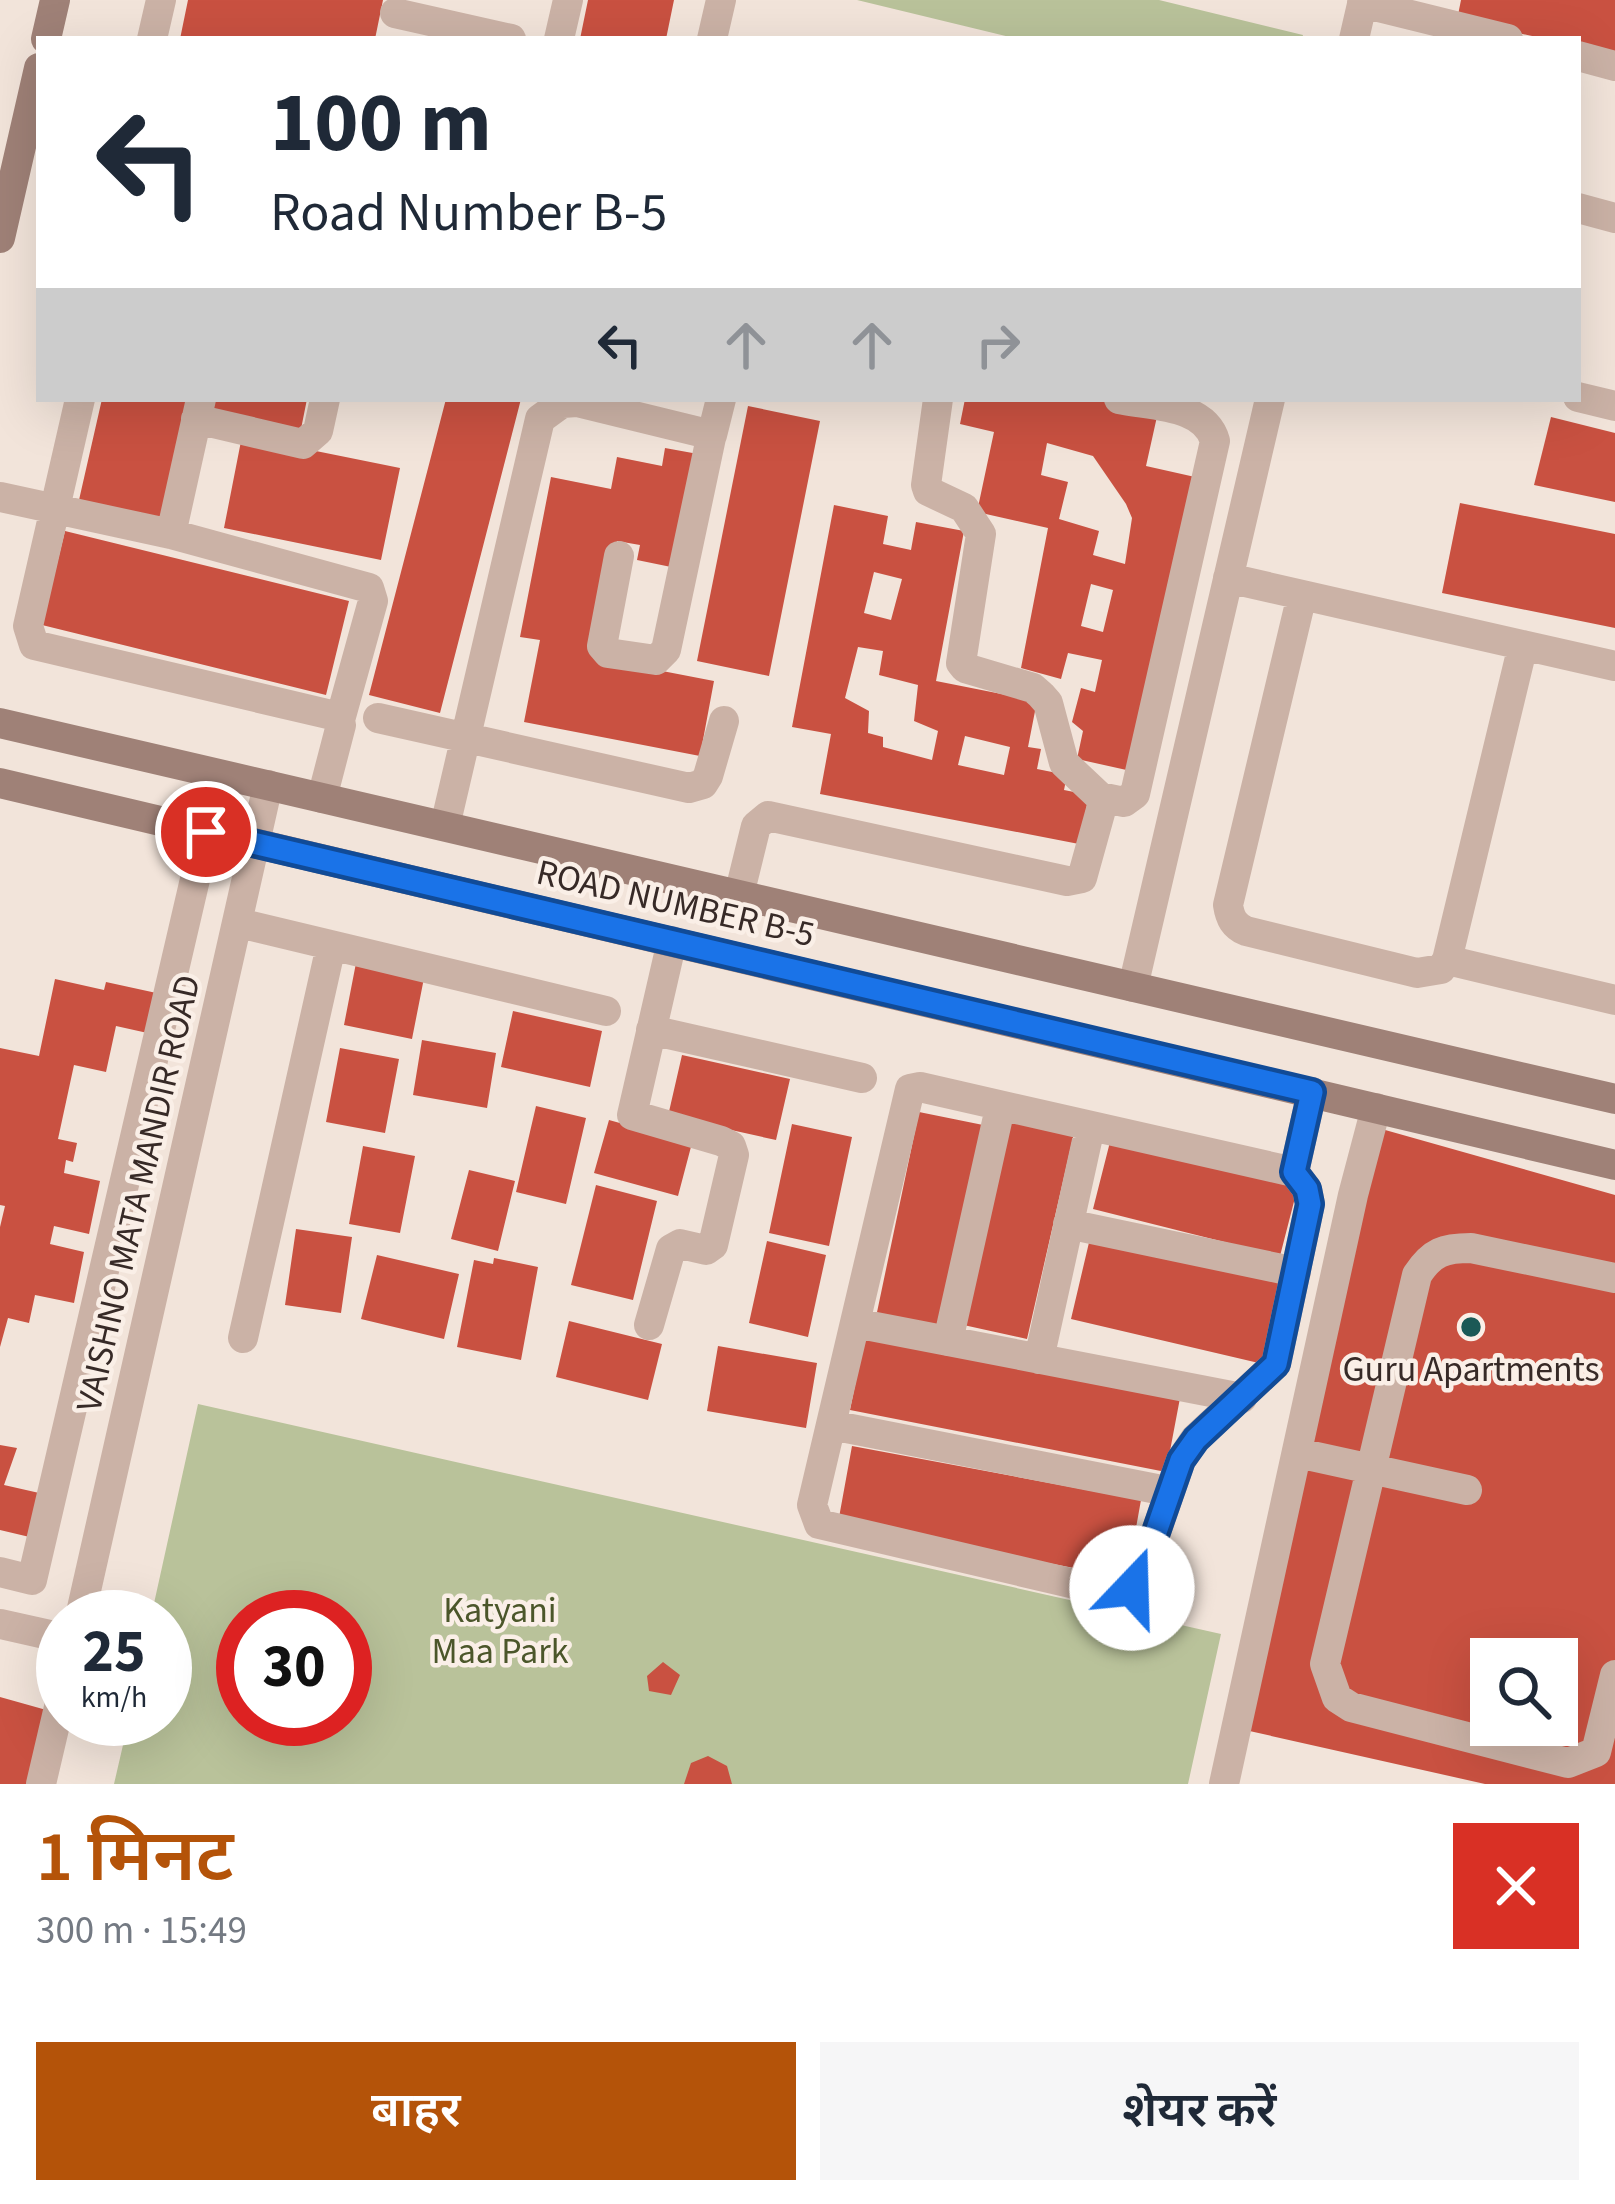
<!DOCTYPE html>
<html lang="hi">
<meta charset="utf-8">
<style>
body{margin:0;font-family:"Source Sans 3","Noto Sans Devanagari",sans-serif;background:#f6f6f7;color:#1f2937;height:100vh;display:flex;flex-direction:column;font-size:45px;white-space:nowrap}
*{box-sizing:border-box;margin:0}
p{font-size:39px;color:#747a83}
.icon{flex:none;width:66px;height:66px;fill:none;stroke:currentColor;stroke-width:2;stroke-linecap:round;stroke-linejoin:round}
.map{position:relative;height:1784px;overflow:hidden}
.details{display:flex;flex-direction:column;background:#fff;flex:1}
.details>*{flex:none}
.top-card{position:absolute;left:36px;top:36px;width:1545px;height:366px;border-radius:0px;box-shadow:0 12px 48px #0002;background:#fff;color:#1f2937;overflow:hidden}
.buttons{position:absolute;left:1470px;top:1638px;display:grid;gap:24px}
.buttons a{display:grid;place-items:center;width:108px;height:108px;border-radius:0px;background:#fff;box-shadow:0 12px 48px #0002;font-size:60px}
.speed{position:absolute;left:36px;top:1590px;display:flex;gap:24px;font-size:60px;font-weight:700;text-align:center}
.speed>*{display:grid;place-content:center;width:156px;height:156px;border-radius:50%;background:#fff;box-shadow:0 12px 48px #0002;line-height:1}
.speed small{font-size:30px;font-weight:400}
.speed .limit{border:18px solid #d22;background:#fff;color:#111}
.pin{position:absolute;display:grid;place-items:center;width:102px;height:102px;color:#fff;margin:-51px;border:6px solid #fff;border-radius:50%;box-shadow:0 3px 12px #0007}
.me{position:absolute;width:132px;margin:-66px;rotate:21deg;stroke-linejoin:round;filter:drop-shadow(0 0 9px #0008)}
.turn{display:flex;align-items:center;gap:42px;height:252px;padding:0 36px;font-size:54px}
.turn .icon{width:156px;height:156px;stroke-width:2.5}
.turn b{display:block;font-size:84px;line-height:102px}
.lanes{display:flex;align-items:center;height:114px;padding:0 36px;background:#0003;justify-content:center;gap:60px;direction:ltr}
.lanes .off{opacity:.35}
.round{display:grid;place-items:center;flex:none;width:126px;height:126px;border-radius:0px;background:#f6f6f7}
.headline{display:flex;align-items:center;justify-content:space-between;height:204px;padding:0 36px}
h1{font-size:72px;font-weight:600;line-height:90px;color:#b45309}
.primary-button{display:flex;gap:24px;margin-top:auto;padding:24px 36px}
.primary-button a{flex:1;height:138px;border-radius:0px;background:#b45309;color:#fff;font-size:48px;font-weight:600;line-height:138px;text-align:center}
.primary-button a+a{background:#f6f6f7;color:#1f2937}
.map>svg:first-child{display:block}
.green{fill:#b9c29a;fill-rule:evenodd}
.building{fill:#c95141;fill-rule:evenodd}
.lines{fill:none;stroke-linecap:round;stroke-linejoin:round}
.street{stroke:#cbb2a6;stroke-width:30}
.secondary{stroke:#9f8177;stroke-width:30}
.route-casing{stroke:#114b97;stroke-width:30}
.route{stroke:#1a73e8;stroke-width:21}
.poi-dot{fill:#1b5956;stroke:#faefe7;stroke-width:4.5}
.labels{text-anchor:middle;stroke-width:9;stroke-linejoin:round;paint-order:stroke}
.street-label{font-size:36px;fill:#372a27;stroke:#faefe7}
.poi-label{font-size:36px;fill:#372a27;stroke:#faefe7}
.park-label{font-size:36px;fill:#4b562a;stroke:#faefe7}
</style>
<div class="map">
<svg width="1615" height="1784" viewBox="0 0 1615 1784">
<rect width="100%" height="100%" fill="#f2e4da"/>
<path class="green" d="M 857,0 L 1159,0 L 1303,35 L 1302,39 L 1018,39 Z
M 198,1404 L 1221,1634 L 1188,1784 L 114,1784 L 129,1719 L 165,1719 L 165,1617 L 151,1617 ZM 243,1617 L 345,1617 L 345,1719 L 243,1719 Z"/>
<path class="building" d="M 188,0 L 383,0 L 375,39 L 180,39 Z
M 588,0 L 674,0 L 666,39 L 580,39 Z
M 1461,0 L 1615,0 L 1615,54 L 1578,46 L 1578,39 L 1546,39 L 1457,20 Z
M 102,399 L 198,399 L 170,522 L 79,500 Z
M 213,399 L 307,399 L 300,434 L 210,413 Z
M 446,399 L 521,399 L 440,713 L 369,695 Z
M 965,399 L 1098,399 L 1158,412 L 1146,466 L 1195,477 L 1131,771 L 1077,759 L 1083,731 L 1072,722 L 1081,688 L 1095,692 L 1102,660 L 1068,653 L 1061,679 L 1021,668 L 1048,528 L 977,512 L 994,432 L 960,424 ZM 1047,443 L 1093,456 L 1126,504 L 1132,518 L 1125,564 L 1093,555 L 1099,531 L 1059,519 L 1068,482 L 1041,475 ZM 1091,584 L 1113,590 L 1103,632 L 1081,626 Z
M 748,406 L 820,421 L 769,676 L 697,661 Z
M 1551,417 L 1615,433 L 1615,502 L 1534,485 Z
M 242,436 L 400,468 L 381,560 L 224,528 Z
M 665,448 L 698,454 L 676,568 L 637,560 L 640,545 L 617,541 L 595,658 L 714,681 L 700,756 L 524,722 L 540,640 L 520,637 L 551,477 L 611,489 L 617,457 L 662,466 Z
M 1460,503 L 1615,534 L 1615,628 L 1442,593 Z
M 834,505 L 888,516 L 883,544 L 911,550 L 916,522 L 964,531 L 936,681 L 1037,701 L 1028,747 L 1041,749 L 1037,769 L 1067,775 L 1064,790 L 1089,795 L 1079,844 L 820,794 L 831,734 L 792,727 ZM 874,572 L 902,579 L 891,620 L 864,613 ZM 858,647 L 883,651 L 879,675 L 918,685 L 914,721 L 938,731 L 932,760 L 883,747 L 883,737 L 868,733 L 869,711 L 845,698 ZM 965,736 L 1010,747 L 1004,775 L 958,765 Z
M 65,531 L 349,601 L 326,695 L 42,625 Z
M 356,963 L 424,978 L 412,1039 L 344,1025 Z
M 55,979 L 104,990 L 106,982 L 161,994 L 152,1034 L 116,1026 L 106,1072 L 74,1065 L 58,1139 L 77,1143 L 73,1162 L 66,1160 L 64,1173 L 100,1181 L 89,1234 L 54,1226 L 50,1244 L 84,1252 L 74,1303 L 35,1295 L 29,1323 L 8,1318 L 0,1347 L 0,1227 L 5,1206 L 0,1205 L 0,1048 L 39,1056 Z
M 513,1011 L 602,1031 L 590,1087 L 501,1067 Z
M 422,1040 L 496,1053 L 487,1108 L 413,1095 Z
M 340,1048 L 399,1059 L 385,1133 L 326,1122 Z
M 682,1055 L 790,1079 L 776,1140 L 668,1116 Z
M 536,1106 L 586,1118 L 566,1204 L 516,1192 Z
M 919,1112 L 988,1126 L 944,1332 L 876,1317 Z
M 1006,1117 L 1074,1133 L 1027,1339 L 959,1324 Z
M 609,1120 L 692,1143 L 678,1196 L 594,1173 Z
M 792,1124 L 852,1137 L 829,1246 L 769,1233 Z
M 1371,1126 L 1615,1195 L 1615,1784 L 1485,1784 L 1245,1730 ZM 1491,1659 L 1557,1659 L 1557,1725 L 1491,1725 Z
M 1111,1138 L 1298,1186 L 1280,1256 L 1093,1209 Z
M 363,1146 L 415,1156 L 400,1233 L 349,1224 Z
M 469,1170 L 515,1181 L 498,1251 L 451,1239 Z
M 596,1185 L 657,1201 L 633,1300 L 571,1285 Z
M 296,1229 L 352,1237 L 341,1313 L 285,1305 Z
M 1091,1234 L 1282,1280 L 1263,1364 L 1071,1319 Z
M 767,1241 L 826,1255 L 808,1337 L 749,1323 Z
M 377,1255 L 459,1274 L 444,1339 L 361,1319 Z
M 494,1258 L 538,1267 L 521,1360 L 457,1347 L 474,1260 L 493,1264 Z
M 569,1321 L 662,1344 L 648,1400 L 556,1377 Z
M 865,1336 L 1180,1398 L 1166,1472 L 850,1410 Z
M 718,1346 L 817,1363 L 806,1428 L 707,1411 Z
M 0,1445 L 17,1448 L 4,1485 L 48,1495 L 38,1539 L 0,1530 Z
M 852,1446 L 1141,1500 L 1127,1578 L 838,1523 Z
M 663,1662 L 680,1675 L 671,1695 L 649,1691 L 647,1676 Z
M 0,1697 L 57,1713 L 39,1784 L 0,1784 Z
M 708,1756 L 727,1766 L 732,1784 L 684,1784 L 691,1763 Z"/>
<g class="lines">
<path class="street" d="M 1362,3 L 1508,39
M 395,13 L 511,39
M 152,39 L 161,0
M 559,39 L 568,0
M 712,39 L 721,0
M 1354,39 L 1363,0
M 1578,56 L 1615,66
M 1578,208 L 1615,218
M 1578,397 L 1615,406
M 80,399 L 28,626 L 34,645 L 336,716 L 341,725 L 322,798
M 196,419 L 303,444 L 318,431 L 325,399
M 0,497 L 171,534 L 369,588 L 373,601 L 340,720
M 171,534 L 201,399
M 619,556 L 602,646 L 608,653 L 656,660 L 666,650 L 712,433
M 1228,578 L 1615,666
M 1302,595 L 1228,905 C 1230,918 1234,926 1246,931 L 1417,973 L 1441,969 L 1447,960 L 1523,645
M 378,718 L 689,788 L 703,784 L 708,776 L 724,721
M 1100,797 L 1124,802 L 1135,794 L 1215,441 C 1205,404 1151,406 1119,399
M 445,826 L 540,419 L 562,403 L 577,402 L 712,435 L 721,399
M 739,895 L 756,826 L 768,816 L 1067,881 L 1082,878 L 1102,806 L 1100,797 L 1064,763 L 1048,703 L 1041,695 L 1033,688 L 965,668 L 961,663 L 981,534 L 964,508 L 928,491 L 926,485 L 938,399
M 239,923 L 606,1011
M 1447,960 L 1615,1000
M 1133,987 L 1270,399
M 651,1030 L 862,1078
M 1294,1172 L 1307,1189 L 1310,1204 L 1276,1364 L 1195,1439 L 1181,1460 L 1140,1578 L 1132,1589 L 1113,1593 L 819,1524 L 812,1505 L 910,1089 L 920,1087 L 1294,1172 L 1312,1092
M 1068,1224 L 1296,1272
M 1615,1278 L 1471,1248 C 1444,1248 1432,1252 1417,1275 L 1325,1664 L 1337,1698 L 1351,1707 L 1568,1763 L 1596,1752 L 1615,1675
M 855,1323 L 1242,1398
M 649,1325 L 671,1249 L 680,1244 L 706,1250 L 713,1245 L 734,1155 L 731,1146 L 721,1141 L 632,1115 L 672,941
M 243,1338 L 331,946
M 948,1341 L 1000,1108
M 1039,1359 L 1090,1127
M 831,1425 L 1167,1491
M 1298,1453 L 1467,1490
M 0,1572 L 32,1580 L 206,832
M 80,1617 L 268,785
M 0,1624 L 63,1638
M 41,1784 L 63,1690
M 1224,1784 L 1353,1195 L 1376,1108"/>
<path class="secondary" d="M 46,39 L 55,0
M 0,238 L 39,68
M 0,723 L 1615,1099
M 0,783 L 1615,1165"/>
</g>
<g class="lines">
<defs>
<path id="route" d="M 206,832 L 1312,1092 L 1294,1172 L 1307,1189 L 1310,1204 L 1276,1364 L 1196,1439 L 1181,1460 L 1140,1578 L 1132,1588"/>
</defs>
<use href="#route" class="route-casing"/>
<use href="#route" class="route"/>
</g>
<circle class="poi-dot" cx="1471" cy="1327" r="12"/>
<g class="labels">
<g class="street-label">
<text transform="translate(676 902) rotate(13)" y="13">ROAD NUMBER B-5</text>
<text transform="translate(137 1193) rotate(-77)" y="13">VAISHNO MATA MANDIR ROAD</text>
</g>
<g class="poi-label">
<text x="1471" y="1381">Guru Apartments</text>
</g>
<g class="park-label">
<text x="500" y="1622">Katyani<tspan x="500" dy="41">Maa Park</tspan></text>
</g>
</g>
</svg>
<div class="buttons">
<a><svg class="icon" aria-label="search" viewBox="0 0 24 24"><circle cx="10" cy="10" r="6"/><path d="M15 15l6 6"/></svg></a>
</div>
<div class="speed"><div>25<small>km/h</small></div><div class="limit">30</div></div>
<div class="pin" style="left:206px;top:832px;background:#d93025"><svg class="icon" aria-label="arrive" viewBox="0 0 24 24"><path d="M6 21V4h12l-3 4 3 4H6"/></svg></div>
<svg class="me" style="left:1132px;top:1588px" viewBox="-20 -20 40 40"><circle r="19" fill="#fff"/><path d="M0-13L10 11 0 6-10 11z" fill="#1a73e8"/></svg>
<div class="top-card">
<div class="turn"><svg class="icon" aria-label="left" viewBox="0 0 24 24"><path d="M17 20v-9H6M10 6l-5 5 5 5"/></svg><div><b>100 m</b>Road Number B-5</div></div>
<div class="lanes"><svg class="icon" aria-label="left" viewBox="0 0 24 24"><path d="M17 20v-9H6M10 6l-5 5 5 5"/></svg><svg class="icon off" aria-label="ahead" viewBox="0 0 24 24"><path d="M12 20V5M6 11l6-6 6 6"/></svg><svg class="icon off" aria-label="ahead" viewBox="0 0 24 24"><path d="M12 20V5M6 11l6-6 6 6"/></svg><svg class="icon off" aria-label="right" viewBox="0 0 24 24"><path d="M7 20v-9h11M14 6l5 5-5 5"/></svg></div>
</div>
</div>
<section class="details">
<div class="headline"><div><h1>1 मिनट</h1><p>300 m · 15:49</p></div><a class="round" style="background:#d93025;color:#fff"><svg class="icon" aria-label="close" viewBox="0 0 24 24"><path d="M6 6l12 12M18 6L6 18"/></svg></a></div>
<div class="primary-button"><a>बाहर</a><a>शेयर करें</a></div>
</section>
